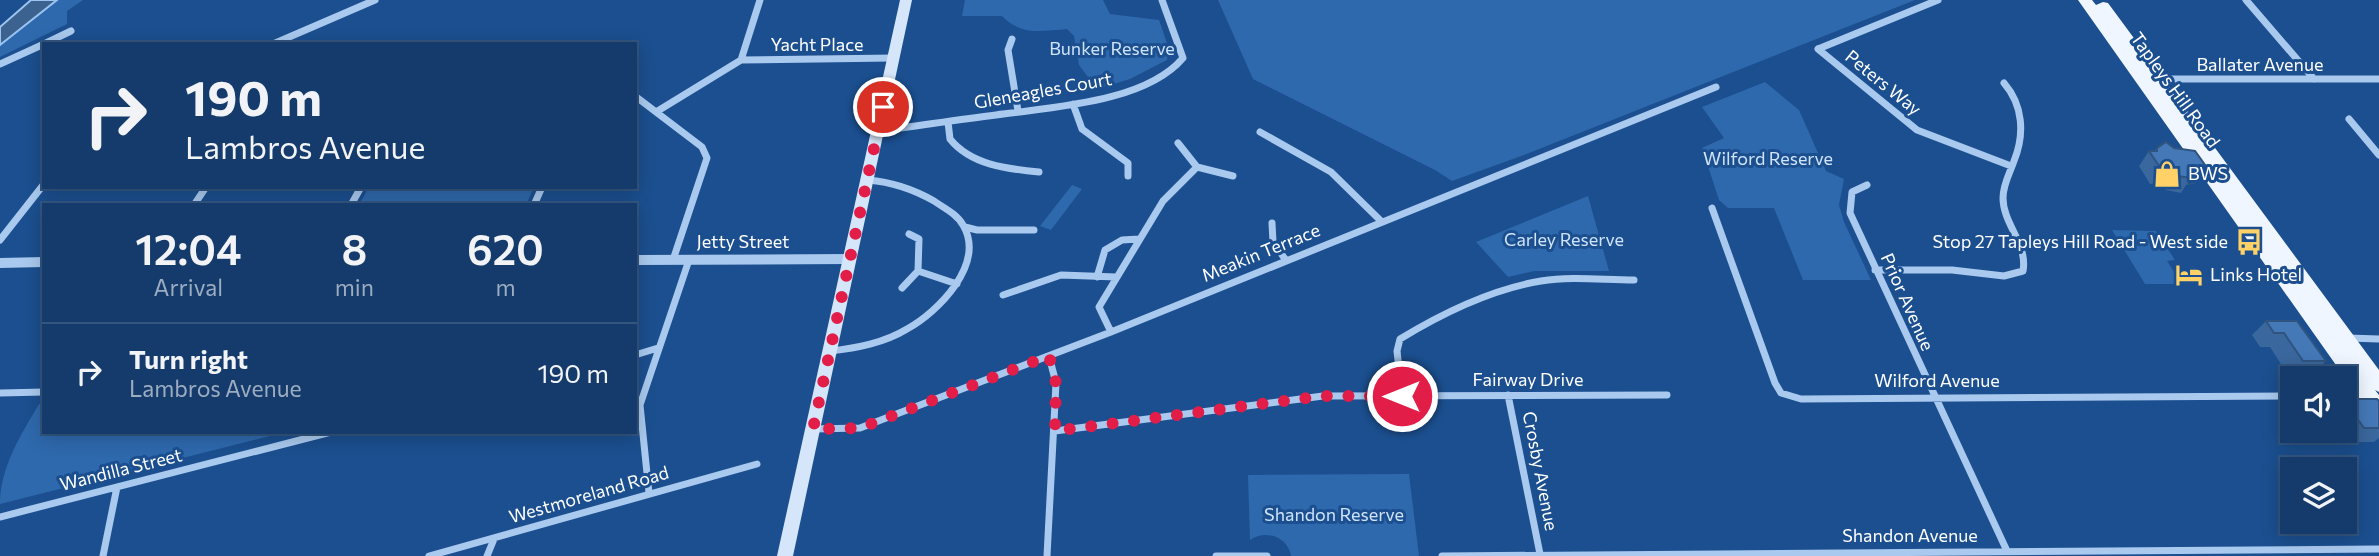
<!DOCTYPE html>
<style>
body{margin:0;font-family:Commissioner,sans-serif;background:#214673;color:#f1f3f6;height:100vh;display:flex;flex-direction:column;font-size:26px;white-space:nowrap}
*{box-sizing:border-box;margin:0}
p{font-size:23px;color:#9dadc1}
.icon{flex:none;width:38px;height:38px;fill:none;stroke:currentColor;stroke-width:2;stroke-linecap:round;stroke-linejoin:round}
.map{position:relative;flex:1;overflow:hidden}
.details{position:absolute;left:42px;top:203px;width:595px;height:231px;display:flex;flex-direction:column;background:#143b6b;border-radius:0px;box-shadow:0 4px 18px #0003,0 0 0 2px #33557e}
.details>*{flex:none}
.top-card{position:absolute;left:42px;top:42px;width:595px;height:147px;border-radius:0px;box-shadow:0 4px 18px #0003,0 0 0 2px #33557e;background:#143b6b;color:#f1f3f6;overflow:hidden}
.fabs{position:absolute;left:2280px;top:366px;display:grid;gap:14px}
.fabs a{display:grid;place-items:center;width:77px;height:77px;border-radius:0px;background:#143b6b;box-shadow:0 4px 18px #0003,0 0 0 2px #33557e;font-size:35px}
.pin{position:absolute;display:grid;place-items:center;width:60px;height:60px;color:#fff;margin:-30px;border:4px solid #fff;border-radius:50%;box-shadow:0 2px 7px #0007}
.me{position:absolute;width:77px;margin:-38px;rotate:270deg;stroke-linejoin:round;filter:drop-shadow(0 0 5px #0008)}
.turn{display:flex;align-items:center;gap:24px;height:147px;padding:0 28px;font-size:32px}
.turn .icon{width:91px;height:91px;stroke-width:2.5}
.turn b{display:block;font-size:49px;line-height:60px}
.eta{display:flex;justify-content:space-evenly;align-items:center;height:119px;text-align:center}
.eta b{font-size:42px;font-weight:600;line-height:49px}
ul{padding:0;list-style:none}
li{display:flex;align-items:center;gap:21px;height:98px;padding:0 28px;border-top:2px solid #33557e}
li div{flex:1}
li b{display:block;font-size:26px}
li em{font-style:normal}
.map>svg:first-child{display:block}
.green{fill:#2e69ad}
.water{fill:#3c6290;stroke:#9cc4f0;stroke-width:2}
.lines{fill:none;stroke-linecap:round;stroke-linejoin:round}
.minor{stroke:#a9c9ee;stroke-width:7}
.tertiary{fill:#a9c9ee;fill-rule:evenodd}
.secondary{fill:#d6e6fa;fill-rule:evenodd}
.primary{fill:#f0f6ff;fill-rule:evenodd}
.wall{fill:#3a679d}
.shaded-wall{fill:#305480}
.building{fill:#4478b7;stroke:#305480;stroke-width:2}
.route{stroke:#e11d48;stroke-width:12;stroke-dasharray:0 21.6}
.labels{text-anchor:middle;stroke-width:6;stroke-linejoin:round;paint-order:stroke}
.street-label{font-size:18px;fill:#fff;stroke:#1b4f8f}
.park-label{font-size:18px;fill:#cfe3fa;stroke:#1b4f8f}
.poi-label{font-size:18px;fill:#fff;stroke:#1b4f8f;text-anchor:start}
</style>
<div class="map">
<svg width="2379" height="556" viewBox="0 0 2379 556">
<rect width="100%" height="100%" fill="#1b4f8f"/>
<path class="green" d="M 57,0 L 83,0 L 67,11 L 67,24 L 0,57 L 0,45 Z
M 965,0 L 1103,0 L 1110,14 L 1159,20 L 1169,49 L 1167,60 L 1130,79 L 1097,89 L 1079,65 L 1074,36 L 1067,29 C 1042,31 1021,36 1002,16 L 962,16 Z
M 1218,0 L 1915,0 L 1524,155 L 1452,181 L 1435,170 L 1253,79 Z
M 1765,82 L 1799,110 L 1826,171 L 1844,179 L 1839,205 L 1844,222 L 1871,280 L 1803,280 L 1774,208 L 1728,208 L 1719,200 L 1702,148 L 1724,138 L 1702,107 Z
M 1072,185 L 1082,189 L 1051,230 L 1040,226 Z
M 369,187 L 534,187 L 526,205 L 359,205 Z
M 1588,196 L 1609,271 L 1534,271 L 1508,277 L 1476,242 Z
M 2112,230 L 2156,231 L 2175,260 L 2167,261 L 2182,284 L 2145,284 Z
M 39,404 L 44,404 L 44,432 L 286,432 L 0,504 C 0,467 21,435 39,404 Z
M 1409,474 L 1419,556 L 1291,556 C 1288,537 1266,529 1250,540 L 1248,475 Z"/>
<path class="water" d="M 31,0 L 57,0 L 0,45 L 0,27 Z"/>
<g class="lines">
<path class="minor" d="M 2246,0 L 2314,79
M 1012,39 L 1008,50 L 1018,111
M 44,44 L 71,31
M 273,44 L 375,0
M 1818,49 L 1917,130 L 2011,166
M 1818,49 L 1938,0
M 741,60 L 893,58
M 0,64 L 44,44
M 2156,79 L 2379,79
M 635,96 L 702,147 L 707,158 L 673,260
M 1073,104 L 1082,129 L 1128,163 L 1128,176
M 656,112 L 741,60 L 760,0
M 2349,119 L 2379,155
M 948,122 L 950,139 C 971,165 1007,169 1039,172
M 878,131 C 917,126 956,120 996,115 C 1051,107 1145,103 1183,58 L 1162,0
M 1260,132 L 1331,172 L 1382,222
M 1178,143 L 1197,167 L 1233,176
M 1867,185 L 1852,192 L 1850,213 L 2007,551
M 194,205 L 206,187
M 351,205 L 361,187
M 534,205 L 542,187
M 1712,208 L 1775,383 L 1781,393 L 1801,399 L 2292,396
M 1272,223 L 1273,242 L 1285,259
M 965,227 L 977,230 L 1034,230
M 909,234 L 919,239 L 918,271 L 957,284
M 0,240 L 44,184
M 1875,270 L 1952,270 L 2004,276 L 2023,271 C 2028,244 2003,224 2003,198 C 2003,184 2010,173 2014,161 C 2025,134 2023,105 2004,83
M 1097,277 L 1105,250 L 1122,240 L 1139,239
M 902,288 L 918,271
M 1003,295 L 1061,275 L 1116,277
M 1111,332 L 1099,307 L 1163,201 L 1197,167
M 2348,338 L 2379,339
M 830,351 C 857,348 884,343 907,329 C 938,312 986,264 963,225 C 957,214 944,208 934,201 C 913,189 892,182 868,180
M 635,355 L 658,348
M 0,393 L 44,392
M 1508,395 L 1540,554
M 1402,396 L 1397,351 L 1400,339 C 1441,314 1493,289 1541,281 C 1572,276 1603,280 1634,280
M 2345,396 L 2365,396
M 813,429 L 860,428 L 1111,332 L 1716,87
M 1055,431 L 1323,396 L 1667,395
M 649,493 L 640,405 L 689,260
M 0,517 L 331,432
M 103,556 L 117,487
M 429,556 L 757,464
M 487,556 L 494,539
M 1047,556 L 1056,383 L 1049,356
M 1216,556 L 1267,556
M 1442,556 L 2379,549"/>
<path class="tertiary" d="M 850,254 L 856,259 L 850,264 L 635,265 L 635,255 Z
M 44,257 L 44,267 L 0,268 L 0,258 Z"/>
<path class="secondary" d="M 900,0 L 912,0 L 793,556 L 777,556 Z"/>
<path class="primary" d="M 2078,0 L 2092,0 L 2096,5 L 2103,2 L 2108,3 L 2379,370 L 2379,392 L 2375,390 L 2379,395 L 2379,418 L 2372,416 Z"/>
</g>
<path class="wall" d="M 2157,148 L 2174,148 L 2196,183 L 2186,185 L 2181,193 L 2166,190 L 2158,183 L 2150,184 L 2139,166 L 2149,151 L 2154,151 Z
M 2266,321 L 2326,361 L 2311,375 L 2288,375 L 2270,347 L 2260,347 L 2252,335 Z
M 2345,399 L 2379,401 L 2379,438 L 2374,442 L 2348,442 L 2341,430 L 2345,430 Z"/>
<path class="shaded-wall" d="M 2208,169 L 2196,183 L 2186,185 L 2192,178 L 2192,172 Z"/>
<path class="building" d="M 2166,142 L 2174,148 L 2195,151 L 2208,169 L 2192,172 L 2192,178 L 2177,176 L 2169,169 L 2161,169 L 2149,151 L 2157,151 L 2157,148 Z
M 2266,321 L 2297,321 L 2326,361 L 2303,361 L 2284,333 L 2274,333 Z
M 2345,399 L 2377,399 L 2379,401 L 2379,428 L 2364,428 L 2345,401 Z"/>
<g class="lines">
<path class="route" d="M 883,107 L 813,429 L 860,428 L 1049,356 L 1056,383 L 1055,431 L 1322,396 L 1402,396"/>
</g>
<defs>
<symbol id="shop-bare" viewBox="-9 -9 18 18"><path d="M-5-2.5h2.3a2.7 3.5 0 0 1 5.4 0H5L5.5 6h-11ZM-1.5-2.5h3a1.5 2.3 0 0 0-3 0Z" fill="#ffd166" stroke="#1b4f8f" stroke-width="2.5" paint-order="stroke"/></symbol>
<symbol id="bus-bare" viewBox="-9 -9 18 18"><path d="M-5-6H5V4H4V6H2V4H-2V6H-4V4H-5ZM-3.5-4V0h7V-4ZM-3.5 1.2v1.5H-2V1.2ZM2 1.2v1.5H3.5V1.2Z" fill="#ffd166" stroke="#1b4f8f" stroke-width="2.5" paint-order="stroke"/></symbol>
<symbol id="hotel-bare" viewBox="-9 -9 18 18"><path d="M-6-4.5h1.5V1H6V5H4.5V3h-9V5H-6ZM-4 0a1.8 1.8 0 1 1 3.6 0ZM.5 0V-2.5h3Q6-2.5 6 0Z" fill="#ffd166" stroke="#1b4f8f" stroke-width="2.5" paint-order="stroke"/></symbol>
</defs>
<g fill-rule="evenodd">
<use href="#shop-bare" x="2148" y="155" width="38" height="38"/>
<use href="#bus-bare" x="2230" y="223" width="38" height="38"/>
<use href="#hotel-bare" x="2170" y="256" width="38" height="38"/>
</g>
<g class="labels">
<g class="street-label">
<text x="817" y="51">Yacht Place</text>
<text x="2260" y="71">Ballater Avenue</text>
<text transform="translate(1883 83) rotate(39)" y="6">Peters Way</text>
<text transform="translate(2175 90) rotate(54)" y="6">Tapleys Hill Road</text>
<text transform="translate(1043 91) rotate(-10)" y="6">Gleneagles Court</text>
<text x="743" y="248">Jetty Street</text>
<text transform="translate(1261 253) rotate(-22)" y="6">Meakin Terrace</text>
<text transform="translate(1907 302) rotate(66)" y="6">Prior Avenue</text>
<text x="1528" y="386">Fairway Drive</text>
<text x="1937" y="387">Wilford Avenue</text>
<text transform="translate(121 470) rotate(-14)" y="6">Wandilla Street</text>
<text transform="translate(1540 471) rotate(79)" y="6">Crosby Avenue</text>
<text transform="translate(589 495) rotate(-16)" y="6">Westmoreland Road</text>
<text x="1910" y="542">Shandon Avenue</text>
</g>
<g class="park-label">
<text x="1112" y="55">Bunker Reserve</text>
<text x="1768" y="165">Wilford Reserve</text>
<text x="1564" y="246">Carley Reserve</text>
<text x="1334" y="521">Shandon Reserve</text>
</g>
<g class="poi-label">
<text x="2188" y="180">BWS</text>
<text x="2228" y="248" text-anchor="end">Stop 27 Tapleys Hill Road - West side</text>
<text x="2210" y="281">Links Hotel</text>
</g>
</g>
</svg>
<div class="fabs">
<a><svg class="icon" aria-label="sound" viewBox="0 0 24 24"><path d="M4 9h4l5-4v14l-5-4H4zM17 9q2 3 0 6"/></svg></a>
<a><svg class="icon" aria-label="layers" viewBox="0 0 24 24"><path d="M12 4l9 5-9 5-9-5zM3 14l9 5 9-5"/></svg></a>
</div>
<div class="pin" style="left:883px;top:107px;background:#d93025"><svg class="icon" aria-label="arrive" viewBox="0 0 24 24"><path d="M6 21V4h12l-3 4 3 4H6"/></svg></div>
<svg class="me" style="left:1402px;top:396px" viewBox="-20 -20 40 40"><circle r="17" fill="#e11d48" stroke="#fff" stroke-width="3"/><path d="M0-11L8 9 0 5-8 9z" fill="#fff"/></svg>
<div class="top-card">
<div class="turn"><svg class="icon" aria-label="right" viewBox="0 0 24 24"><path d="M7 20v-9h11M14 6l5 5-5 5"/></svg><div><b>190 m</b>Lambros Avenue</div></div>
</div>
<section class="details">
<div class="eta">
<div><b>12:04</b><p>Arrival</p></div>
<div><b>8</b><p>min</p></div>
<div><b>620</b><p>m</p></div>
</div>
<ul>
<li><svg class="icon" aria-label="right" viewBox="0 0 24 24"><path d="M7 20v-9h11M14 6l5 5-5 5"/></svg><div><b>Turn right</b><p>Lambros Avenue</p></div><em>190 m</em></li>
</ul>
</section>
</div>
